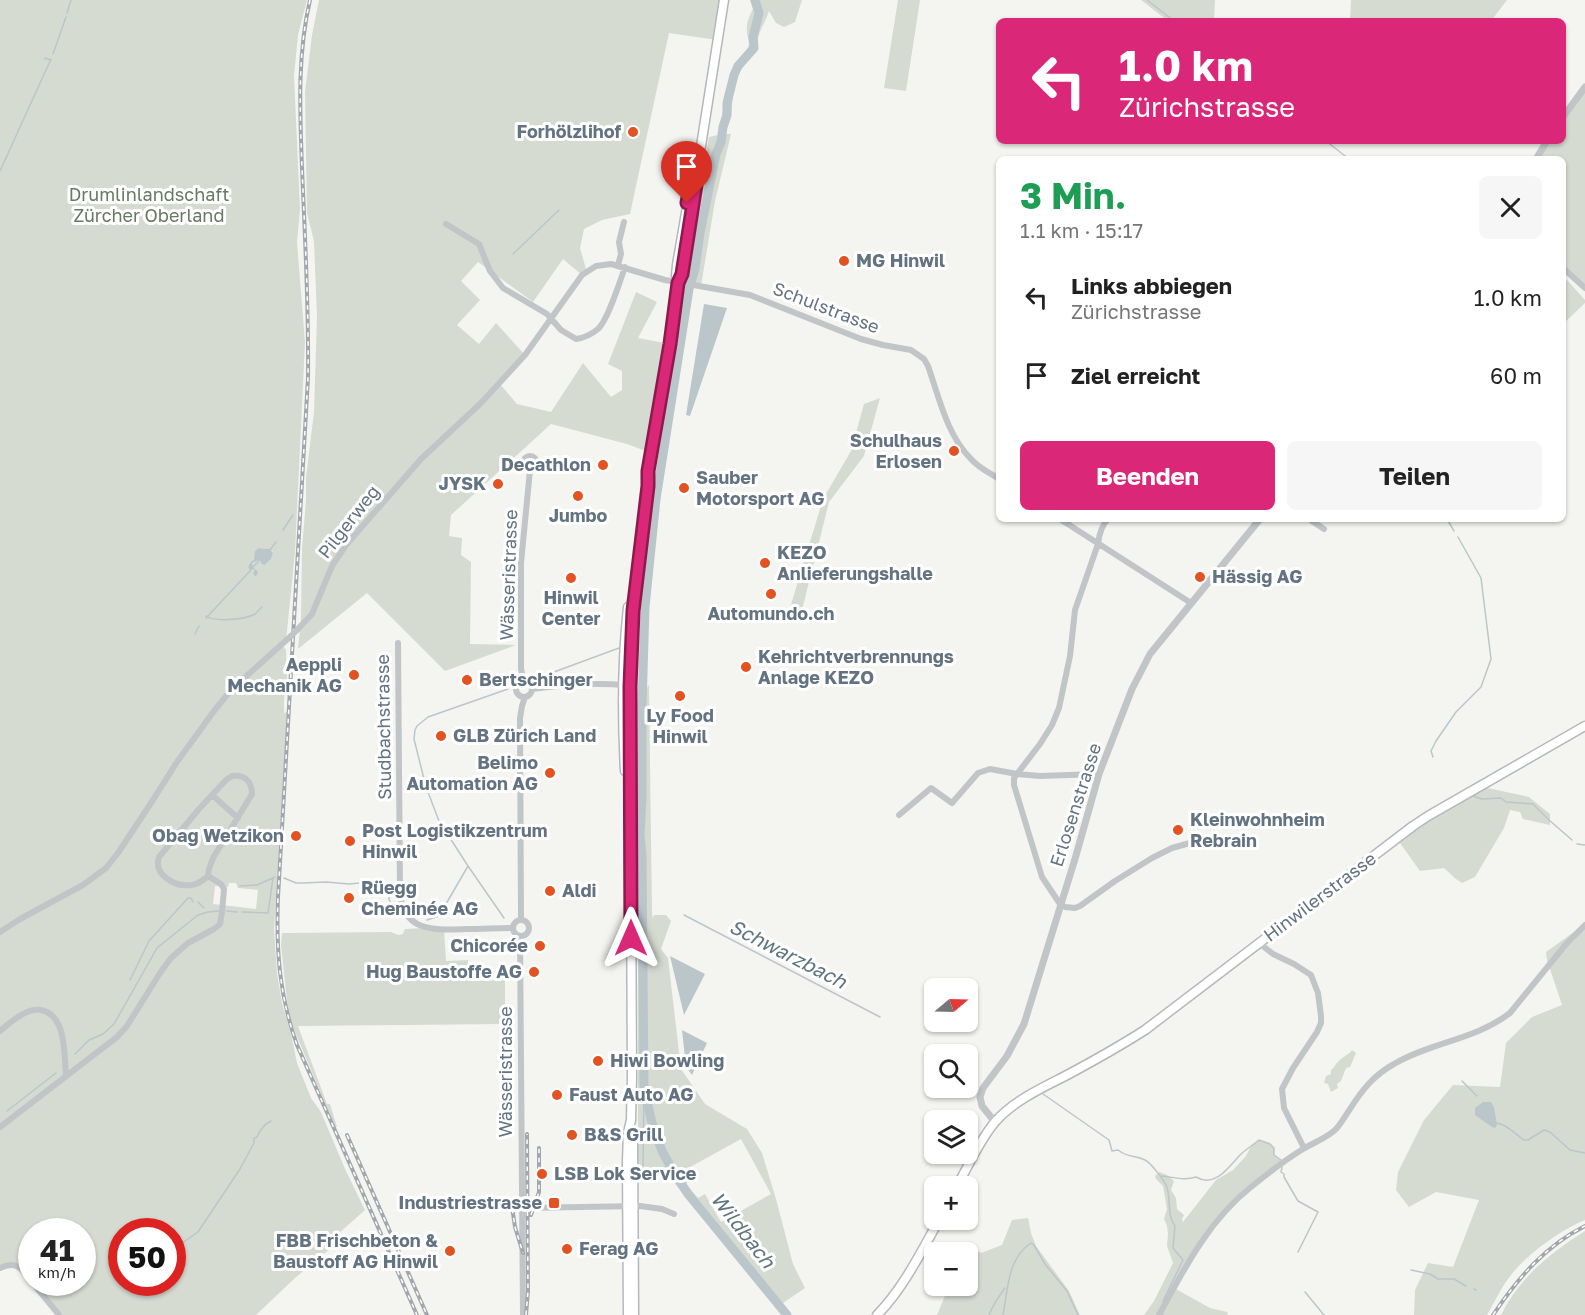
<!DOCTYPE html>
<html lang="de">
<meta charset="utf-8">
<style>
body{margin:0;font-family:"Golos Text",sans-serif;background:#f6f6f6;color:#222;height:100vh;display:flex;flex-direction:column;font-size:22px;white-space:nowrap}
*{box-sizing:border-box;margin:0}
p{font-size:20px;color:#767676}
.icon{flex:none;width:33px;height:33px;fill:none;stroke:currentColor;stroke-width:2;stroke-linecap:round;stroke-linejoin:round}
.map{position:relative;flex:1;overflow:hidden}
.sheet{position:absolute;left:996px;top:156px;width:570px;height:366px;display:flex;flex-direction:column;background:#fff;border-radius:9px;box-shadow:0 2px 4px #0004}
.sheet>*{flex:none}
.guide{position:absolute;left:996px;top:18px;width:570px;height:126px;border-radius:9px;box-shadow:0 2px 4px #0004;background:#db2777;color:#fff;overflow:hidden}
.needle{width:39px;rotate:71deg}
.fabs{position:absolute;left:924px;top:978px;display:grid;gap:12px}
.fabs a{display:grid;place-items:center;width:54px;height:54px;border-radius:9px;background:#fff;box-shadow:0 2px 4px #0004;font-size:30px}
.speed{position:absolute;left:18px;top:1218px;display:flex;gap:12px;font-size:30px;font-weight:700;text-align:center}
.speed>*{display:grid;place-content:center;width:78px;height:78px;border-radius:50%;background:#fff;box-shadow:0 2px 4px #0004;line-height:1}
.speed small{font-size:15px;font-weight:400}
.speed .limit{border:9px solid #d22;background:#fff;color:#111}
.pin{position:absolute;display:grid;place-items:center;width:51px;height:51px;color:#fff;margin:-62px -26px;border-radius:50% 50% 50% 0;rotate:-45deg;box-shadow:0 0 6px #0007}
.pin .icon{rotate:45deg}
.me{position:absolute;width:66px;margin:-33px;rotate:0deg;stroke-linejoin:round;filter:drop-shadow(0 0 4px #0008)}
.turn{display:flex;align-items:center;gap:21px;height:126px;padding:0 24px;font-size:27px}
.turn .icon{width:78px;height:78px;stroke-width:2.5}
.turn b{display:block;font-size:42px;line-height:51px}
.round{display:grid;place-items:center;flex:none;width:63px;height:63px;border-radius:9px;background:#f6f6f6}
.summary{display:flex;align-items:center;justify-content:space-between;height:102px;padding:0 24px}
h1{font-size:36px;font-weight:700;line-height:45px;color:#1e9e55}
.primary-button{display:flex;gap:12px;margin-top:auto;padding:12px 24px}
.primary-button a{flex:1;height:69px;border-radius:9px;background:#db2777;color:#fff;font-size:24px;font-weight:700;line-height:69px;text-align:center}
.primary-button a+a{background:#f6f6f6;color:#222}
ul{padding:0;list-style:none}
li{display:flex;align-items:center;gap:18px;height:78px;padding:0 24px}
li div{flex:1}
li b{display:block;font-size:22px}
li em{font-style:normal}
.map>svg:first-child{display:block}
.green{fill:#d5dbd1;fill-rule:evenodd}
.water{fill:#bbc6cb}
.lines{fill:none;stroke-linecap:round;stroke-linejoin:round}
.stream{stroke:#bbc6cb;stroke-width:1.5}
.river{stroke:#bbc6cb;stroke-width:9}
.secondary-casing{stroke:#b4b8bd;stroke-width:11}
.minor{stroke:#c1c5c8;stroke-width:6}
.tertiary{stroke:#c1c5c8;stroke-width:7}
.secondary{stroke:#fff;stroke-width:8}
.rail-casing{stroke:#a2a7ad;stroke-width:4}
.rail{stroke:#fff;stroke-width:1.5;stroke-dasharray:4.5;stroke-linecap:butt}
.minor-bridge{stroke:#c1c5c8;stroke-width:6}
.route-casing{stroke:#8e194d;stroke-width:15}
.route{stroke:#db2777;stroke-width:10}
.poi-dot{fill:#e35221;stroke:#fff;stroke-width:2}
.labels{text-anchor:middle;stroke-width:6;stroke-linejoin:round;paint-order:stroke}
.poi-label{font-size:18px;font-weight:bold;fill:#637382;stroke:#fff;text-anchor:start}
.park-label{font-size:18px;fill:#667962;stroke:#fff}
.street-label{font-size:18px;fill:#637382;stroke:#fff}
.water-label{font-size:20px;font-style:italic;fill:#5f767f;stroke:#fff}
</style>
<div class="map">
<svg width="1585" height="1315" viewBox="0 0 1585 1315">
<rect width="100%" height="100%" fill="#f4f5f0"/>
<path class="green" d="M 0,0 L 307,0 L 298,35 L 294,76 L 300,209 L 297,242 L 305,342 L 295,552 L 286,641 L 283,646 L 286,650 L 287,680 L 284,700 L 284,713 L 287,712 L 274,930 L 277,973 L 282,1003 L 291,1034 L 297,1063 L 311,1098 L 321,1112 L 345,1169 L 365,1210 L 329,1242 L 331,1248 L 295,1278 L 256,1315 L 59,1315 L 32,1283 L 82,1282 L 82,1232 L 32,1232 L 31,1282 L 20,1268 L 0,1268 ZM 258,548 L 270,549 L 273,552 L 271,559 L 265,565 L 262,563 L 260,560 L 252,563 L 254,568 L 256,570 L 256,577 L 253,573 L 254,569 L 250,571 L 248,567 L 251,561 L 255,559 L 255,551 ZM 229,883 L 236,883 L 238,888 L 258,890 L 256,909 L 213,904 L 215,886 L 228,887 ZM 122,1232 L 172,1232 L 172,1282 L 122,1282 Z
M 319,0 L 724,0 L 717,40 L 669,33 L 630,214 L 602,220 L 584,229 L 580,248 L 586,269 L 582,275 L 563,259 L 533,302 L 478,262 L 461,281 L 480,300 L 457,325 L 479,344 L 496,323 L 525,355 L 499,383 L 517,404 L 551,412 L 583,363 L 611,397 L 622,390 L 622,371 L 608,364 L 636,292 L 657,302 L 638,338 L 670,344 L 651,453 L 627,444 L 551,424 L 451,515 L 449,536 L 462,538 L 461,555 L 471,562 L 470,644 L 516,645 L 445,671 L 367,593 L 298,649 L 301,619 L 302,549 L 306,500 L 306,477 L 314,412 L 317,317 L 314,241 L 307,213 L 305,92 L 312,35 Z
M 750,0 L 802,0 L 795,22 L 784,27 L 776,23 L 769,11 C 766,22 756,34 758,45 L 739,73 L 733,95 L 731,117 L 725,134 L 731,134 L 715,201 L 701,286 L 684,284 L 709,137 L 718,135 C 724,115 723,92 732,72 C 736,63 742,55 748,48 C 750,41 748,39 747,33 C 746,24 749,16 753,9 Z
M 898,0 L 920,0 L 906,91 L 884,88 Z
M 1141,0 L 1215,0 L 1214,21 L 1168,21 Z
M 1351,0 L 1507,0 L 1491,21 L 1350,21 Z
M 1585,87 L 1585,288 L 1563,268 L 1563,159 L 1536,159 L 1547,141 L 1563,141 L 1563,117 Z
M 1567,280 L 1585,300 L 1585,303 L 1563,324 L 1563,283 Z
M 880,398 L 864,456 L 829,502 L 802,610 L 790,608 L 823,499 L 851,451 L 864,404 Z
M 649,685 L 652,913 L 653,919 L 654,915 L 666,915 L 671,921 L 661,949 L 668,958 L 681,1069 L 705,1104 L 747,1129 L 762,1153 L 776,1199 L 793,1264 L 805,1288 L 783,1303 L 792,1315 L 782,1315 L 667,1174 L 638,1164 L 638,701 ZM 741,1139 L 771,1194 L 721,1222 L 705,1194 L 698,1198 L 686,1184 L 688,1182 L 683,1171 Z
M 1483,787 L 1529,797 L 1550,814 L 1550,825 L 1523,819 L 1520,812 L 1510,810 L 1504,828 L 1475,877 L 1462,883 L 1456,879 L 1444,868 L 1420,871 L 1400,843 L 1422,825 Z
M 1585,924 L 1585,1220 C 1562,1229 1526,1255 1511,1275 C 1501,1287 1495,1302 1487,1315 L 1414,1315 L 1415,1290 L 1428,1263 L 1453,1267 L 1479,1200 L 1436,1192 L 1409,1207 L 1396,1190 L 1398,1172 L 1424,1120 L 1453,1085 L 1500,1087 L 1506,1043 L 1532,1017 L 1562,1005 L 1547,960 L 1546,952 Z
M 425,928 L 444,930 L 446,961 L 468,960 L 468,981 L 505,980 L 505,1024 L 298,1026 L 327,1104 L 330,1104 L 337,1127 L 335,1127 L 295,1032 L 288,1010 L 281,945 L 282,933 L 391,932 L 398,935 L 403,934 L 405,929 Z
M 1352,1050 L 1356,1053 L 1350,1067 L 1346,1068 L 1341,1081 L 1337,1084 L 1338,1088 L 1331,1092 L 1328,1084 L 1324,1083 L 1326,1076 L 1331,1074 L 1331,1070 C 1335,1067 1335,1064 1339,1061 C 1343,1056 1349,1055 1352,1050 Z
M 1259,1140 L 1270,1144 L 1274,1148 L 1274,1155 L 1281,1161 L 1251,1187 L 1208,1232 L 1158,1315 L 1144,1315 L 1154,1301 L 1173,1263 L 1167,1246 L 1168,1234 L 1167,1226 L 1164,1219 L 1167,1209 L 1163,1186 L 1156,1179 L 1155,1176 L 1159,1172 L 1167,1175 L 1174,1181 L 1171,1190 L 1176,1198 L 1177,1209 L 1184,1215 L 1182,1219 L 1183,1222 L 1216,1180 L 1233,1170 L 1246,1156 L 1250,1148 Z
M 1028,1218 L 1031,1233 L 1036,1246 L 1069,1291 L 1080,1315 L 937,1315 L 949,1286 L 968,1286 L 968,1252 L 963,1252 L 967,1245 L 981,1253 L 1002,1245 L 1012,1220 Z
M 1585,1231 L 1585,1315 L 1501,1315 C 1519,1278 1550,1253 1585,1231 Z
M 1176,1289 L 1210,1308 L 1227,1312 L 1228,1315 L 1160,1315 Z"/>
<path class="water" d="M 704,304 L 727,308 L 690,416 L 686,415 Z
M 258,548 L 270,549 L 273,553 L 271,559 L 265,565 L 262,564 L 260,560 L 252,563 L 254,568 L 258,572 L 256,577 L 253,574 L 254,569 L 250,571 L 248,567 L 251,561 L 254,560 L 255,551 Z
M 670,956 L 705,974 L 684,1015 Z
M 682,1030 L 707,1043 L 692,1075 L 686,1067 Z
M 1483,1102 L 1491,1102 L 1494,1107 L 1497,1125 L 1495,1128 L 1492,1127 L 1475,1115 L 1475,1108 Z"/>
<g class="lines">
<path class="stream" d="M 1147,0 L 1174,21
M 67,13 L 71,0
M 53,54 L 66,17
M 45,59 L 45,58 L 51,60
M 1326,141 L 1349,159
M 0,171 L 51,59
M 513,254 L 559,210
M 1447,519 L 1454,531
M 283,530 L 293,515
M 270,550 L 276,542
M 253,567 L 260,560
M 206,616 C 214,622 245,620 255,614 C 256,613 261,608 262,607
M 206,618 L 250,571
M 195,634 L 199,626
M 535,679 L 619,648
M 1433,757 L 1431,751 L 1436,741 L 1456,712 L 1481,687 L 1491,659 L 1481,578 L 1458,537
M 1473,796 L 1482,799 L 1501,798 L 1506,802 L 1533,804 L 1549,820 L 1572,840
M 1577,844 L 1585,845
M 284,878 L 296,883 L 303,883 L 326,882 L 349,884 L 360,883 L 363,882 L 387,884 L 389,891 L 389,899 L 394,911
M 240,886 L 257,885 L 275,877
M 198,902 L 204,908
M 227,911 L 237,912
M 242,912 L 268,913 L 273,878
M 684,915 L 880,1017
M 504,918 L 468,866 L 439,821 L 426,787 L 414,739 L 415,730 L 417,726 L 428,717 L 508,689
M 427,920 L 439,916 L 468,866
M 130,980 L 149,941 L 188,898 L 191,898 L 193,902
M 75,1054 L 89,1040 L 103,1034 L 114,1024 L 157,948 L 198,915 L 208,912 L 219,911
M 1462,1081 L 1477,1096
M 644,1088 L 643,1169 L 645,1173 L 659,1174
M 1043,1094 L 1109,1140 L 1112,1151 L 1118,1150 C 1128,1158 1135,1155 1145,1160 C 1151,1163 1163,1179 1166,1185 C 1172,1198 1166,1215 1175,1226 L 1173,1248 L 1183,1260 L 1163,1301
M 7,1111 L 56,1073
M 1497,1123 C 1508,1125 1515,1134 1524,1140 L 1528,1140 L 1544,1130 L 1550,1132 L 1570,1150 L 1585,1153
M 1282,1167 L 1281,1172 L 1284,1174 L 1284,1177 L 1298,1201 L 1318,1212 L 1298,1252
M 1161,1176 C 1174,1177 1184,1181 1196,1177 C 1215,1188 1228,1168 1240,1155 C 1245,1150 1253,1145 1259,1140 L 1270,1144 L 1274,1148 L 1274,1155 L 1281,1160
M 172,1250 L 198,1232 L 240,1169 L 254,1143 L 254,1138 L 257,1137 C 260,1130 264,1124 271,1121
M 1411,1270 L 1430,1274 L 1438,1279 L 1454,1279 L 1466,1286
M 1474,1289 L 1476,1290
M 1305,1292 L 1324,1315
M 989,1315 C 993,1305 999,1296 1005,1288
M 1003,1315 C 1008,1290 1007,1259 1031,1243 L 1034,1245 L 1045,1264 L 1067,1291 L 1078,1315"/>
<path class="river" d="M 755,0 L 759,13 L 753,37 L 754,48 L 738,66 L 734,75 L 727,103 L 727,115 L 723,127 L 721,142 L 716,154 L 700,233 L 695,269 L 689,289 L 656,499 L 645,607 L 642,706 L 642,798 L 640,835 L 642,855 L 644,1088 L 652,1123 L 662,1151 L 673,1171 L 688,1194 L 787,1315"/>
<defs>
<path id="secondary" d="M 698,165 L 724,0
M 625,771 C 622,716 622,661 628,607
M 633,1141 L 634,1315
M 957,1186 C 969,1165 979,1141 995,1122 C 1014,1100 1044,1087 1069,1074 C 1095,1060 1120,1046 1145,1030 L 1413,826 L 1428,816 L 1585,726
M 628,1315 L 627,1162 L 628,1133 L 631,1120 L 632,1076 L 630,686 L 633,611 L 648,486 L 648,471 L 675,311 L 678,283 L 676,276 L 677,265 L 693,172 L 698,161
M 877,1315 C 903,1289 921,1252 939,1220"/>
</defs>
<use href="#secondary" class="secondary-casing"/>
<path class="minor" d="M 446,224 L 479,244 L 490,271 L 503,288 L 547,314 L 561,330 L 576,339 C 583,338 592,334 598,329 C 608,320 620,281 625,267
M 618,265 L 621,254 L 619,242 L 624,222
M 1563,268 L 1585,288
M523 463a7 7 0 1 1 14 0a7 7 0 1 1-14 0Z
M 1060,519 L 1191,603
M 1108,519 C 1101,526 1099,535 1098,544 L 1075,610 L 1070,656 L 1059,708 L 1052,725 L 1040,744 L 1014,778 L 1014,785 L 1042,877 L 1060,904 L 1065,907 L 1075,908 L 1080,906 L 1115,881 L 1152,858 L 1172,848 L 1190,843
M 1309,519 L 1324,529
M 297,630 L 312,614 L 332,566 L 346,545 L 421,459 L 481,403 L 525,355 L 582,275 L 596,266 L 611,264 L 665,280 L 750,295 L 861,339 L 883,345 L 911,350 L 924,359 L 928,366 C 939,397 947,436 972,460 C 979,468 990,473 999,479
M 398,643 L 400,891 C 402,933 435,930 466,929 C 482,929 497,928 513,928
M 524,681 L 521,669 L 521,563 L 530,470
M516 689a8 8 0 1 1 16 0a8 8 0 1 1-16 0Z
M 532,689 C 562,685 593,682 624,685
M 232,776 C 244,774 252,781 252,794 L 213,858 L 209,869 L 208,876 C 203,880 198,885 191,885 C 175,887 153,875 159,857 L 199,809 L 226,780 Z
M 212,795 L 238,818
M 899,815 L 931,788 L 952,803 L 978,773 L 990,769 L 1017,774 L 1040,776 L 1099,774
M 521,920 L 520,718 L 522,706 L 525,697
M513 928a8 8 0 1 1 16 0a8 8 0 1 1-16 0Z
M 0,932 L 20,919 L 83,885 L 106,868 L 118,853 L 151,803 L 177,762 L 214,711 L 231,690 L 291,636
M 520,936 L 523,1315
M 1259,943 L 1273,954 L 1294,964 L 1311,975 L 1318,993 L 1321,1016 L 1321,1023 L 1317,1032 L 1293,1068 L 1282,1089 L 1284,1108 L 1304,1148
M 0,1031 C 7,1025 15,1018 23,1014 C 28,1011 35,1009 41,1010 C 67,1015 64,1056 66,1076
M 0,1127 L 117,1037 L 127,1026 L 160,973 L 171,958 L 188,943 L 214,929 L 220,924 L 222,912 L 224,889 L 221,884 L 208,876
M 523,1208 L 640,1206 L 662,1209 L 674,1214
M 0,1268 C 17,1260 22,1269 32,1282
M 32,1282 L 59,1315
M 1159,1315 C 1184,1269 1209,1220 1251,1187 C 1267,1174 1285,1160 1303,1149 C 1314,1142 1328,1138 1337,1128 C 1342,1122 1346,1115 1350,1109 C 1362,1090 1374,1075 1394,1064 C 1431,1042 1475,1040 1510,1013 L 1567,943 L 1585,925"/>
<path class="tertiary" d="M 1563,117 L 1585,87
M 1536,159 L 1547,141
M 995,1122 L 982,1106 L 980,1097 L 983,1088 L 1007,1056 L 1024,1024 L 1075,859 L 1099,774 L 1132,689 L 1150,654 L 1260,519"/>
<use href="#secondary" class="secondary"/>
<defs>
<path id="rail" d="M 310,0 C 297,56 300,111 302,168 C 305,238 309,308 308,378 L 278,897 C 276,949 279,995 297,1045 L 417,1315
M 347,1135 L 427,1315
M 511,1200 L 515,1227 L 523,1253
M 531,1215 L 539,1192 L 539,1148
M 526,1315 L 528,1291 L 527,1134
M 1493,1315 C 1518,1278 1545,1246 1585,1226"/>
</defs>
<use href="#rail" class="rail-casing"/>
<use href="#rail" class="rail"/>
<path class="minor-bridge" d="M 291,636 L 297,630"/>
</g>
<g class="lines">
<defs>
<path id="route" d="M 631,938 L 630,686 L 633,611 L 648,486 L 648,471 L 670,344 L 678,283 L 682,274 L 698,172 L 698,160 L 693,172 L 687,203"/>
</defs>
<use href="#route" class="route-casing"/>
<use href="#route" class="route"/>
</g>
<g class="poi-dot">
<circle cx="633" cy="132" r="6"/>
<circle cx="844" cy="261" r="6"/>
<circle cx="954" cy="451" r="6"/>
<circle cx="603" cy="465" r="6"/>
<circle cx="498" cy="484" r="6"/>
<circle cx="684" cy="488" r="6"/>
<circle cx="578" cy="496" r="6"/>
<circle cx="765" cy="563" r="6"/>
<circle cx="1200" cy="577" r="6"/>
<circle cx="571" cy="578" r="6"/>
<circle cx="771" cy="594" r="6"/>
<circle cx="746" cy="667" r="6"/>
<circle cx="354" cy="675" r="6"/>
<circle cx="467" cy="680" r="6"/>
<circle cx="680" cy="696" r="6"/>
<circle cx="441" cy="736" r="6"/>
<circle cx="550" cy="773" r="6"/>
<circle cx="1178" cy="830" r="6"/>
<circle cx="296" cy="836" r="6"/>
<circle cx="350" cy="841" r="6"/>
<circle cx="550" cy="891" r="6"/>
<circle cx="349" cy="898" r="6"/>
<circle cx="540" cy="946" r="6"/>
<circle cx="534" cy="972" r="6"/>
<circle cx="598" cy="1061" r="6"/>
<circle cx="557" cy="1095" r="6"/>
<circle cx="572" cy="1135" r="6"/>
<circle cx="542" cy="1174" r="6"/>
<rect x="548" y="1197" width="12" height="12" rx="3"/>
<circle cx="567" cy="1249" r="6"/>
<circle cx="450" cy="1251" r="6"/>
</g>
<g class="labels">
<g class="poi-label">
<text x="621" y="138" text-anchor="end">Forhölzlihof</text>
<text x="856" y="267">MG Hinwil</text>
<text x="942" y="447" text-anchor="end">Schulhaus<tspan x="942" dy="21">Erlosen</tspan></text>
<text x="591" y="471" text-anchor="end">Decathlon</text>
<text x="696" y="484">Sauber<tspan x="696" dy="21">Motorsport AG</tspan></text>
<text x="486" y="490" text-anchor="end">JYSK</text>
<text x="578" y="522" text-anchor="middle">Jumbo</text>
<text x="777" y="559">KEZO<tspan x="777" dy="21">Anlieferungshalle</tspan></text>
<text x="1212" y="583">Hässig AG</text>
<text x="571" y="604" text-anchor="middle">Hinwil<tspan x="571" dy="21">Center</tspan></text>
<text x="771" y="620" text-anchor="middle">Automundo.ch</text>
<text x="758" y="663">Kehrichtverbrennungs<tspan x="758" dy="21">Anlage KEZO</tspan></text>
<text x="342" y="671" text-anchor="end">Aeppli<tspan x="342" dy="21">Mechanik AG</tspan></text>
<text x="479" y="686">Bertschinger</text>
<text x="680" y="722" text-anchor="middle">Ly Food<tspan x="680" dy="21">Hinwil</tspan></text>
<text x="453" y="742">GLB Zürich Land</text>
<text x="538" y="769" text-anchor="end">Belimo<tspan x="538" dy="21">Automation AG</tspan></text>
<text x="1190" y="826">Kleinwohnheim<tspan x="1190" dy="21">Rebrain</tspan></text>
<text x="362" y="837">Post Logistikzentrum<tspan x="362" dy="21">Hinwil</tspan></text>
<text x="284" y="842" text-anchor="end">Obag Wetzikon</text>
<text x="361" y="894">Rüegg<tspan x="361" dy="21">Cheminée AG</tspan></text>
<text x="562" y="897">Aldi</text>
<text x="528" y="952" text-anchor="end">Chicorée</text>
<text x="522" y="978" text-anchor="end">Hug Baustoffe AG</text>
<text x="610" y="1067">Hiwi Bowling</text>
<text x="569" y="1101">Faust Auto AG</text>
<text x="584" y="1141">B&amp;S Grill</text>
<text x="554" y="1180">LSB Lok Service</text>
<text x="542" y="1209" text-anchor="end">Industriestrasse</text>
<text x="438" y="1247" text-anchor="end">FBB Frischbeton &amp;<tspan x="438" dy="21">Baustoff AG Hinwil</tspan></text>
<text x="579" y="1255">Ferag AG</text>
</g>
<g class="park-label">
<text x="149" y="201">Drumlinlandschaft<tspan x="149" dy="21">Zürcher Oberland</tspan></text>
</g>
<g class="street-label">
<text transform="translate(826 308) rotate(21)" y="6">Schulstrasse</text>
<text transform="translate(349 522) rotate(-52)" y="6">Pilgerweg</text>
<text transform="translate(509 575) rotate(-88)" y="6">Wässeristrasse</text>
<text transform="translate(384 727) rotate(-91)" y="6">Studbachstrasse</text>
<text transform="translate(1076 805) rotate(-72)" y="6">Erlosenstrasse</text>
<text transform="translate(1320 897) rotate(-37)" y="6">Hinwilerstrasse</text>
<text transform="translate(506 1072) rotate(-90)" y="6">Wässeristrasse</text>
</g>
<g class="water-label">
<text transform="translate(788 954) rotate(27)" y="7">Schwarzbach</text>
<text transform="translate(743 1230) rotate(52)" y="7">Wildbach</text>
</g>
</g>
</svg>
<div class="fabs">
<a><svg class="needle" viewBox="-14 -14 28 28"><path d="M0-13l5 13h-10z" fill="#e53935"/><path d="M0 13l5-13h-10z" fill="#767676"/></svg></a>
<a><svg class="icon" aria-label="search" viewBox="0 0 24 24"><circle cx="10" cy="10" r="6"/><path d="M15 15l6 6"/></svg></a>
<a><svg class="icon" aria-label="layers" viewBox="0 0 24 24"><path d="M12 4l9 5-9 5-9-5zM3 14l9 5 9-5"/></svg></a>
<a>+</a>
<a>−</a>
</div>
<div class="speed"><div>41<small>km/h</small></div><div class="limit">50</div></div>
<div class="pin" style="left:687px;top:203px;background:#d93025"><svg class="icon" aria-label="arrive" viewBox="0 0 24 24"><path d="M6 21V4h12l-3 4 3 4H6"/></svg></div>
<svg class="me" style="left:631px;top:938px" viewBox="-20 -20 40 40"><path d="M0-17L14 15 0 8-14 15z" fill="#db2777" stroke="#fff" stroke-width="4"/></svg>
<div class="guide">
<div class="turn"><svg class="icon" aria-label="left" viewBox="0 0 24 24"><path d="M17 20v-9H6M10 6l-5 5 5 5"/></svg><div><b>1.0 km</b>Zürichstrasse</div></div>
</div>
<section class="sheet">
<div class="summary"><div><h1>3 Min.</h1><p>1.1 km · 15:17</p></div><a class="round"><svg class="icon" aria-label="close" viewBox="0 0 24 24"><path d="M6 6l12 12M18 6L6 18"/></svg></a></div>
<ul>
<li><svg class="icon" aria-label="left" viewBox="0 0 24 24"><path d="M17 20v-9H6M10 6l-5 5 5 5"/></svg><div><b>Links abbiegen</b><p>Zürichstrasse</p></div><em>1.0 km</em></li>
<li><svg class="icon" aria-label="arrive" viewBox="0 0 24 24"><path d="M6 21V4h12l-3 4 3 4H6"/></svg><div><b>Ziel erreicht</b></div><em>60 m</em></li>
</ul>
<div class="primary-button"><a>Beenden</a><a>Teilen</a></div>
</section>
</div>
